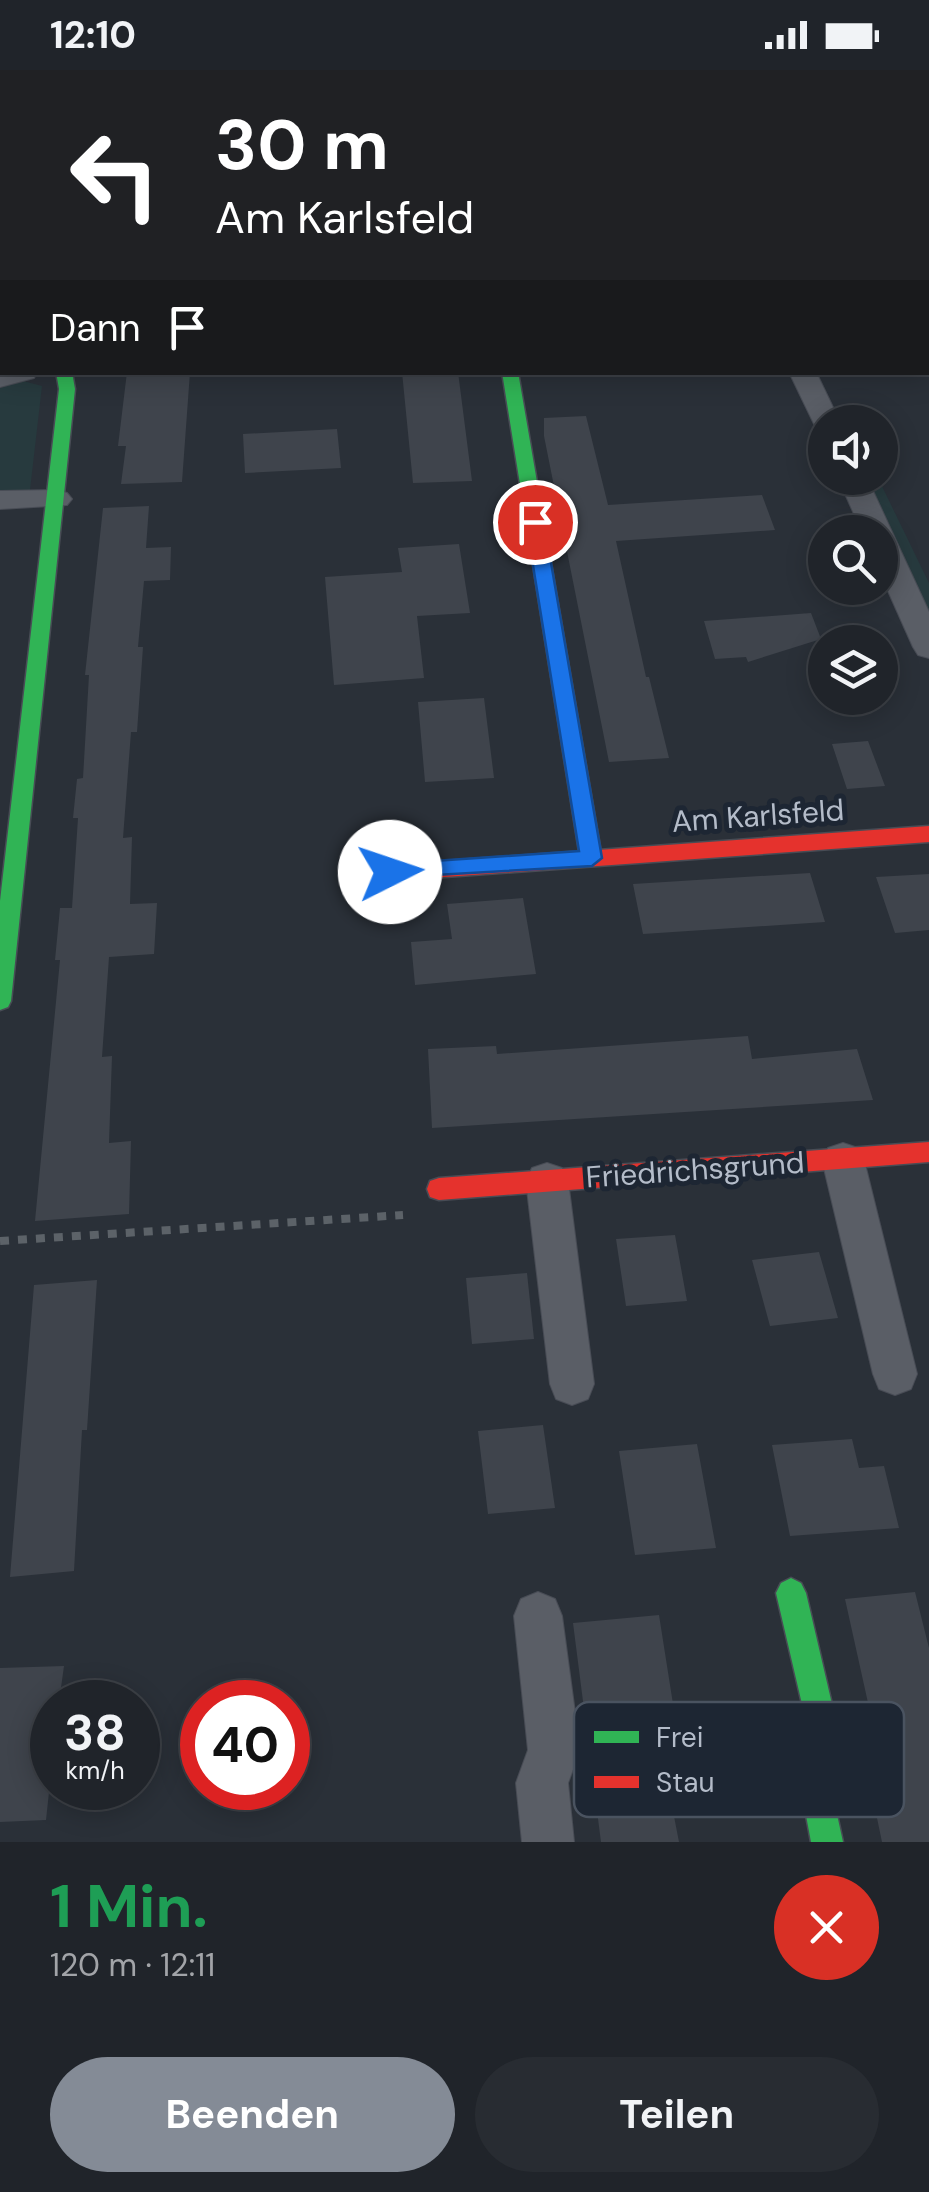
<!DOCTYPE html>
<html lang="de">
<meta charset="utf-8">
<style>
body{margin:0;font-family:"DM Sans",sans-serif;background:#282c32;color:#f1f3f6;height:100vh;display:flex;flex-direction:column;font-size:38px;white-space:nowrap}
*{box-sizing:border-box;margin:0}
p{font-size:32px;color:#a2a4a8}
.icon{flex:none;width:55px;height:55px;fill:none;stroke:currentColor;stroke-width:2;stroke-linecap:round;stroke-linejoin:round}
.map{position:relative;height:1772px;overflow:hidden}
.panel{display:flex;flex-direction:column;background:#20242a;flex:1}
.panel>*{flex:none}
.top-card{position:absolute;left:0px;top:0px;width:930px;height:305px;box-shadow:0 5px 25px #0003,0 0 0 2px #3d4147;background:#202124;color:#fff;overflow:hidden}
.buttons{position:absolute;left:808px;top:335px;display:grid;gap:20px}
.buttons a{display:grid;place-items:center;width:90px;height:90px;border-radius:50%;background:#20242a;box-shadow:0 5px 25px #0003,0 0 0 2px #3d4147;font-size:50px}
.speed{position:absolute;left:30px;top:1610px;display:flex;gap:20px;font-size:50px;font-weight:700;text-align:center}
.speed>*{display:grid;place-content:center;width:130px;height:130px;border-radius:50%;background:#20242a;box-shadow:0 5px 25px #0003,0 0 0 2px #3d4147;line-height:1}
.speed small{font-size:25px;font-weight:400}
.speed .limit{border:15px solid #d22;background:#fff;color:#111}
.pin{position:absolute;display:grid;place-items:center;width:85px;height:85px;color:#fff;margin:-42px;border:5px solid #fff;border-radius:50%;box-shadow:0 2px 10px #0007}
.me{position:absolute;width:110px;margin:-55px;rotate:86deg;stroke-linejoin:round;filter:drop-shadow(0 0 8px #0008)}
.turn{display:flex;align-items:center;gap:35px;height:210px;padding:0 50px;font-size:45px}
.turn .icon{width:130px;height:130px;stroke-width:2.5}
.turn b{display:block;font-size:70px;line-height:85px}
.then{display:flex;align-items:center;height:95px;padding:0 50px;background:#0003;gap:20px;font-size:38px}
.round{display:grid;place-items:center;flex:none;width:105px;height:105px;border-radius:52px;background:#282c32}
.summary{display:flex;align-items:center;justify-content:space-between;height:170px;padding:0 50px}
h1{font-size:60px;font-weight:700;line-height:75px;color:#1e9e55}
.button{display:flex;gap:20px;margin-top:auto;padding:20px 50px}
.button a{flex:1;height:115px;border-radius:60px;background:#848b96;color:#fff;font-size:40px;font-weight:700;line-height:115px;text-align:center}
.button a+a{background:#282c32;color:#f1f3f6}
.status{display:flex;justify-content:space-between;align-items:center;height:70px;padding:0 50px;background:#20242a;direction:ltr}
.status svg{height:28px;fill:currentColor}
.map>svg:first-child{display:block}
.green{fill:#273a3e}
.building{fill:#3f444c}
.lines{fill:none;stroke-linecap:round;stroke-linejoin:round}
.street-casing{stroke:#484c55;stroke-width:2}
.fast-casing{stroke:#484c55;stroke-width:3}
.jam-casing{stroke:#484c55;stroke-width:3}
.path-far1{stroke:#5c6268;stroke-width:4;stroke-dasharray:5 5;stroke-linecap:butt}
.path{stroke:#5c6268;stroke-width:8;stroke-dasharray:9 9;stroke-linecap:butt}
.street{fill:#5a5e66;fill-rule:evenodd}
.fast{fill:#30b455;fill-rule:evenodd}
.jam{fill:#e5322d;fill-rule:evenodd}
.route{fill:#1a73e8;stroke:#114b97;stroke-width:2.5}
.labels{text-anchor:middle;stroke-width:10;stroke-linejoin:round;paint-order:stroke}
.street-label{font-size:30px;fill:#b4bcc9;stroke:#1d2633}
.key{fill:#1d2633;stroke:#4a5360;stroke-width:2.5}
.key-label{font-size:28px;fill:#b4bcc9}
</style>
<div class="status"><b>12:10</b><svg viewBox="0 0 49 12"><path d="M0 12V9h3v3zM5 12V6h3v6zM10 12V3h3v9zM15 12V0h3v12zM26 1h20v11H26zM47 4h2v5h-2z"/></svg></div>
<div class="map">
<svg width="929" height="1772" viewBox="0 0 929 1772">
<rect width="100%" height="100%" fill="#2a3038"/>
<path class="green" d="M 11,0 L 618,0 L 621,2 L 12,2 Z
M 23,311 L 42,316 L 30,420 L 0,421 L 0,318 Z
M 864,408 L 878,408 L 929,513 L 929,545 Z"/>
<path class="building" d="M 127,302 L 190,302 L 182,412 L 121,414 L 126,376 L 118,376 Z
M 402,302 L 458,302 L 472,411 L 413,413 Z
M 586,346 L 608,435 L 762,425 L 775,460 L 616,471 L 646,607 L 649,607 L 669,688 L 609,692 L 544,366 L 544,348 Z
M 337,359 L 341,398 L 245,403 L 243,364 Z
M 149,436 L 146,478 L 171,477 L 170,510 L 144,511 L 138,577 L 143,577 L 137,662 L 131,662 L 123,768 L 132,767 L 130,834 L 157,833 L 154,884 L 109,887 L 102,987 L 112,986 L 109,1073 L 131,1071 L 129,1144 L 35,1151 L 60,890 L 55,890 L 60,838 L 72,838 L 78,748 L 73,748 L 77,709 L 83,708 L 89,605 L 85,605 L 103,438 Z
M 459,474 L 470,543 L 417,546 L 424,608 L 334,615 L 325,507 L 402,502 L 398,478 Z
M 811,543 L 821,569 L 748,592 L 746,587 L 715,589 L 704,551 Z
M 484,628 L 494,708 L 425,712 L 418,632 Z
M 868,671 L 885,716 L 847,719 L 832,674 Z
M 810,803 L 825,852 L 643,864 L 633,814 Z
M 929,804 L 929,860 L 895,863 L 876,807 Z
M 523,828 L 536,904 L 415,915 L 411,872 L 452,869 L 447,834 Z
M 748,966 L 752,989 L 857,979 L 873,1030 L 432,1058 L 428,979 L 496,976 L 497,984 Z
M 675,1165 L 687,1231 L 626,1236 L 616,1169 Z
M 819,1182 L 838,1248 L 770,1256 L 752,1190 Z
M 527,1203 L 534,1269 L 472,1274 L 466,1208 Z
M 97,1210 L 87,1360 L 82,1360 L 74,1501 L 10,1507 L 34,1215 Z
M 543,1355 L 555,1438 L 488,1444 L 478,1361 Z
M 852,1369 L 859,1398 L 884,1396 L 899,1458 L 790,1466 L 772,1375 Z
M 697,1374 L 716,1478 L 635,1485 L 619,1381 Z
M 915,1522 L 929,1578 L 929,1772 L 882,1772 L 867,1700 L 882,1696 L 845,1529 Z
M 659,1545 L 684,1704 L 666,1705 L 679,1772 L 601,1772 L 573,1553 Z
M 64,1596 L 59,1632 L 52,1632 L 52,1694 L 46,1750 L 0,1752 L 0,1598 Z"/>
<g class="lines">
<defs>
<path id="street" d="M 928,21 L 929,21 L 929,35 L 928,35 Z
M 0,300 L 2,302 L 37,302 L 34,308 L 0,317 Z
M 789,302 L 816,302 L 840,352 L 825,352 L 825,360 L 816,358 Z
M 838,408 L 867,408 L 929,542 L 929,588 L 918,585 L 913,577 L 880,503 L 880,462 L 862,462 Z
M 57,420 L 67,423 L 72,429 L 67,435 L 0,439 L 0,421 Z
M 843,1073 L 858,1078 L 864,1090 L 917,1304 L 911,1319 L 895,1325 L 879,1319 L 873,1304 L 822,1090 L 828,1078 Z
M 547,1093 L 562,1098 L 568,1111 L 594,1314 L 588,1329 L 572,1335 L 556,1329 L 550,1314 L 526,1111 L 532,1098 Z
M 538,1522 L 555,1529 L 562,1546 L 580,1680 L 568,1713 L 574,1772 L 522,1772 L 516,1713 L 528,1680 L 514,1546 L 521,1529 Z"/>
<path id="fast" d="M 56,302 L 72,302 L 75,319 L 11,931 L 8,937 L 0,940 L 0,831 L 59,319 Z
M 502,302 L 518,302 L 602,788 L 591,796 L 580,788 Z
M 791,1508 L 801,1513 L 806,1523 L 839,1664 L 829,1708 L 843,1772 L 811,1772 L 799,1708 L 809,1664 L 776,1523 L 781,1513 Z"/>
<path id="jam" d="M 929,756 L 929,772 L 390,811 L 379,803 L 390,795 Z
M 929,1072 L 929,1092 L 439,1130 L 430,1127 L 427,1119 L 430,1111 L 439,1108 Z"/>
</defs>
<use href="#street" class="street-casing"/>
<use href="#fast" class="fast-casing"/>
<use href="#jam" class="jam-casing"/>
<path class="path-far1" d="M 0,0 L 2,5
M 2,132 L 2,139"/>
<path class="path" d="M 0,1171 L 403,1145"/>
<use href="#street" class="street"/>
<use href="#fast" class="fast"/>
<use href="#jam" class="jam"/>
</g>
<path class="route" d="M 535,446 L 544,452 L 602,788 L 592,796 L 382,808 L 379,802 L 382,797 L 390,794 L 579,781 L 526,452 Z"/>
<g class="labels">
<g class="street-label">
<text transform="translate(758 746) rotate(-4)" y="10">Am Karlsfeld</text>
<text transform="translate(695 1100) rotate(-4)" y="10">Friedrichsgrund</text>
</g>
</g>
<rect x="574" y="1632" width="330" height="115" rx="15" class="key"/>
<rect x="594" y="1661" width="45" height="12" fill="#30b455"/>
<rect x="594" y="1706" width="45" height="12" fill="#e5322d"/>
<g class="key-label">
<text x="656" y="1677">Frei</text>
<text x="656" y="1722">Stau</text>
</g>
</svg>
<div class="buttons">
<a><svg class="icon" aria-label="sound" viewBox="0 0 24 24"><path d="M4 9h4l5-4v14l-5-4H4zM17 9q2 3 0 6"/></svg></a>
<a><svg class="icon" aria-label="search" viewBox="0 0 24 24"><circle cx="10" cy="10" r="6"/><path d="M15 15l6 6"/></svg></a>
<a><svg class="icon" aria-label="layers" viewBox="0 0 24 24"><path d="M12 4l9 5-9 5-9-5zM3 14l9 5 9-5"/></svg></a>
</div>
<div class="speed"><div>38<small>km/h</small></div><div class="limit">40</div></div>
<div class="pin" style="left:535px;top:452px;background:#d93025"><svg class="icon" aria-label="arrive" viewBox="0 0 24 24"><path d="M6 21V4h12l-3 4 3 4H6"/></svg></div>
<svg class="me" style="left:390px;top:802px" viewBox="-20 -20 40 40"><circle r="19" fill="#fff"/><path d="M0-13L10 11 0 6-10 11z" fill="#1a73e8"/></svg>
<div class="top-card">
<div class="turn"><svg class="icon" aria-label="left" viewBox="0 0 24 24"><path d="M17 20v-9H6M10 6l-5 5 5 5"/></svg><div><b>30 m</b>Am Karlsfeld</div></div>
<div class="then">Dann<svg class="icon" aria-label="arrive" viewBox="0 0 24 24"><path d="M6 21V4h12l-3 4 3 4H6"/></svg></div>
</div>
</div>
<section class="panel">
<div class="summary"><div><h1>1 Min.</h1><p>120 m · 12:11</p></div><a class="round" style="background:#d93025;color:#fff"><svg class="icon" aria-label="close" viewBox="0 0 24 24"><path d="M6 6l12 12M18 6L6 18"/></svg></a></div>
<div class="button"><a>Beenden</a><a>Teilen</a></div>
</section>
